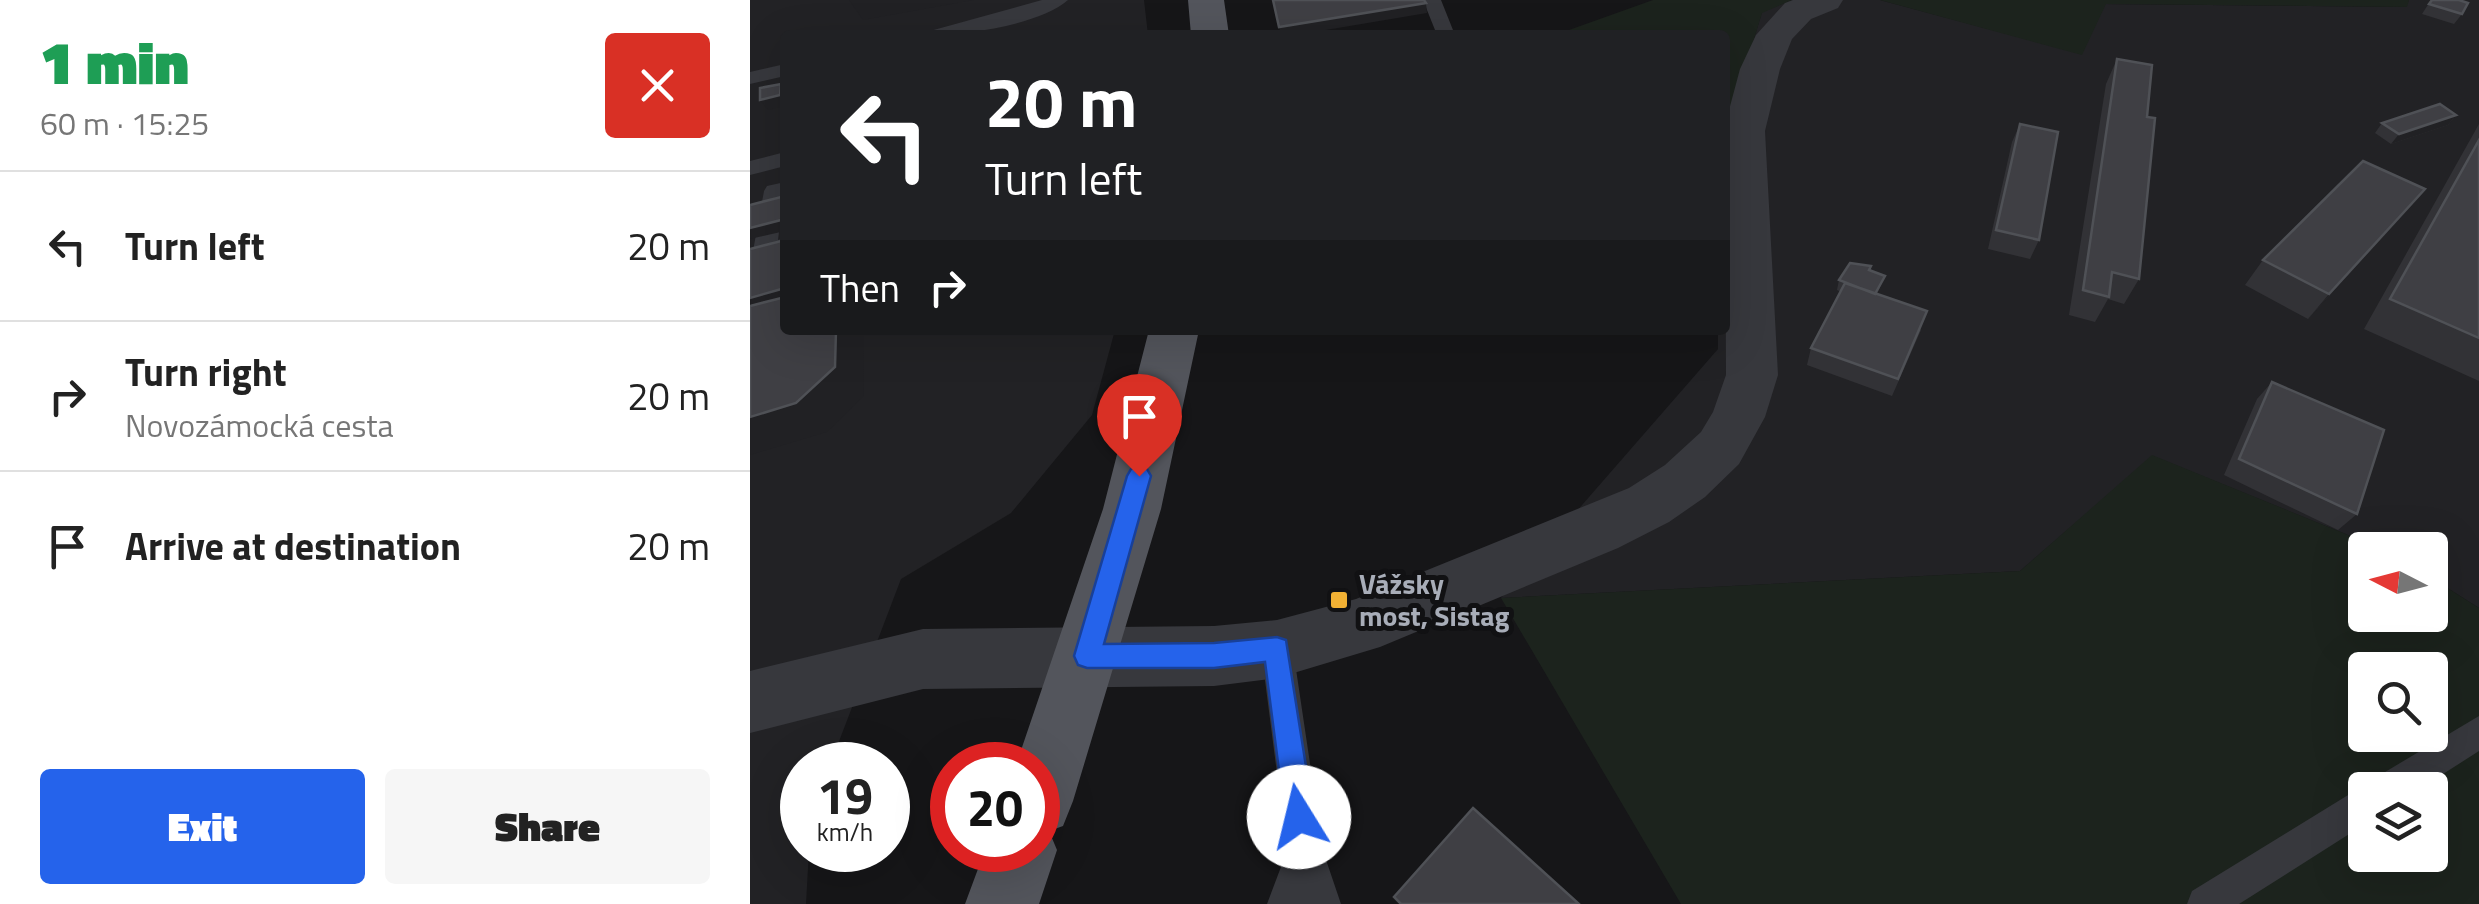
<!DOCTYPE html>
<meta charset="utf-8">
<style>
body{margin:0;font-family:"Titillium Web",sans-serif;background:#f6f6f6;color:#222;height:100vh;display:flex;flex-direction:column;font-size:38px;white-space:nowrap}
*{box-sizing:border-box;margin:0}
p{font-size:32px;color:#767676}
.icon{flex:none;width:55px;height:55px;fill:none;stroke:currentColor;stroke-width:2;stroke-linecap:round;stroke-linejoin:round}
.map{position:relative;flex:1;overflow:hidden}
.drawer{display:flex;flex-direction:column;background:#fff;width:750px}
.drawer>*{flex:none}
.guide{position:absolute;left:30px;top:30px;width:950px;height:305px;border-radius:10px;box-shadow:0 10px 40px #0002;background:#202124;color:#fff;overflow:hidden}
.needle{width:65px;rotate:276deg}
.controls{position:absolute;left:1598px;top:532px;display:grid;gap:20px}
.controls a{display:grid;place-items:center;width:100px;height:100px;border-radius:10px;background:#fff;box-shadow:0 10px 40px #0002;font-size:50px}
.speed{position:absolute;left:30px;top:742px;display:flex;gap:20px;font-size:50px;font-weight:700;text-align:center}
.speed>*{display:grid;place-content:center;width:130px;height:130px;border-radius:50%;background:#fff;box-shadow:0 10px 40px #0002;line-height:1}
.speed small{font-size:25px;font-weight:400}
.speed .limit{border:15px solid #d22;background:#fff;color:#111}
.pin{position:absolute;display:grid;place-items:center;width:85px;height:85px;color:#fff;margin:-102px -42px;border-radius:50% 50% 50% 0;rotate:-45deg;box-shadow:0 0 10px #0007}
.pin .icon{rotate:45deg}
.me{position:absolute;width:110px;margin:-55px;rotate:351deg;stroke-linejoin:round;filter:drop-shadow(0 0 8px #0008)}
.turn{display:flex;align-items:center;gap:35px;height:210px;padding:0 40px;font-size:45px}
.turn .icon{width:130px;height:130px;stroke-width:2.5}
.turn b{display:block;font-size:70px;line-height:85px}
.then{display:flex;align-items:center;height:95px;padding:0 40px;background:#0003;gap:20px;font-size:38px}
.round{display:grid;place-items:center;flex:none;width:105px;height:105px;border-radius:10px;background:#f6f6f6}
.summary{display:flex;align-items:center;justify-content:space-between;height:170px;padding:0 40px}
h1{font-size:60px;font-weight:800;line-height:75px;color:#1e9e55}
.primary-button{display:flex;gap:20px;margin-top:auto;padding:20px 40px}
.primary-button a{flex:1;height:115px;border-radius:10px;background:#2563eb;color:#fff;font-size:40px;font-weight:800;line-height:115px;text-align:center}
.primary-button a+a{background:#f6f6f6;color:#222}
ul{padding:0;list-style:none}
li{display:flex;align-items:center;gap:30px;height:150px;padding:0 40px;border-top:2px solid #e0e0e0}
li div{flex:1}
li b{display:block;font-size:38px}
li em{font-style:normal}
main{display:flex;flex:1;min-height:0}
.map>svg:first-child{display:block}
.built{fill:#222225}
.green{fill:#1c231d;fill-rule:evenodd}
.lines{fill:none;stroke-linecap:round;stroke-linejoin:round}
.service{fill:#37383d;fill-rule:evenodd}
.minor{fill:#37383d;fill-rule:evenodd}
.primary{fill:#53555c;fill-rule:evenodd}
.wall{fill:#323236}
.shaded-wall{fill:#212124}
.building{fill:#3f3f44;stroke:#4f5156;stroke-width:2.5}
.route{fill:#2563eb;stroke:#184099;stroke-width:2.5}
.poi-dot{fill:#f2b134;stroke:#111113;stroke-width:4}
.labels{text-anchor:middle;stroke-width:10;stroke-linejoin:round;paint-order:stroke}
.poi-label{font-size:28px;font-weight:bold;fill:#a8adb8;stroke:#111113;text-anchor:start}
</style>
<main>
<section class="drawer">
<div class="summary"><div><h1>1 min</h1><p>60 m · 15:25</p></div><a class="round" style="background:#d93025;color:#fff"><svg class="icon" aria-label="close" viewBox="0 0 24 24"><path d="M6 6l12 12M18 6L6 18"/></svg></a></div>
<ul>
<li><svg class="icon" aria-label="left" viewBox="0 0 24 24"><path d="M17 20v-9H6M10 6l-5 5 5 5"/></svg><div><b>Turn left</b></div><em>20 m</em></li>
<li><svg class="icon" aria-label="right" viewBox="0 0 24 24"><path d="M7 20v-9h11M14 6l5 5-5 5"/></svg><div><b>Turn right</b><p>Novozámocká cesta</p></div><em>20 m</em></li>
<li><svg class="icon" aria-label="arrive" viewBox="0 0 24 24"><path d="M6 21V4h12l-3 4 3 4H6"/></svg><div><b>Arrive at destination</b></div><em>20 m</em></li>
</ul>
<div class="primary-button"><a>Exit</a><a>Share</a></div>
</section>
<div class="map">
<svg width="1729" height="904" viewBox="0 0 1729 904">
<rect width="100%" height="100%" fill="#161618"/>
<path class="built" d="M 0,0 L 394,0 L 398,35 L 35,35 L 35,330 L 365,330 L 342,415 L 261,513 L 151,579 L 80,765 L 52,765 L 52,850 L 59,850 L 56,904 L 0,904 Z
M 1042,0 L 1130,0 L 1331,54 L 1355,4 L 1656,7 L 1659,0 L 1729,0 L 1729,608 L 1680,577 L 1680,550 L 1635,550 L 1403,456 L 1270,571 L 751,598 L 968,349 L 968,330 L 975,330 L 975,134 L 1012,12 Z"/>
<path class="green" d="M 903,0 L 1042,0 L 1012,13 L 975,134 L 975,35 L 805,35 Z
M 1130,0 L 1659,0 L 1657,7 L 1356,4 L 1332,55 Z
M 1402,455 L 1635,550 L 1615,550 L 1615,615 L 1680,615 L 1680,577 L 1729,608 L 1729,904 L 931,904 L 751,598 L 1270,571 ZM 1615,670 L 1680,670 L 1680,735 L 1615,735 ZM 1615,790 L 1680,790 L 1680,855 L 1615,855 Z"/>
<g class="lines">
<path class="service" d="M 292,0 L 318,0 C 289,25 216,35 178,35 L 180,31 Z
M 673,0 L 691,0 L 705,35 L 687,35 Z
M 35,64 L 35,76 L 0,84 L 0,72 Z
M 35,152 L 35,166 L 0,175 L 0,161 Z
M 35,182 L 28,240 L 35,238 L 35,254 L 15,259 L 7,257 L 3,251 L 14,191 L 17,186 Z
M 527,634 L 538,639 L 543,649 L 573,851 L 591,904 L 517,904 L 537,851 L 511,649 L 516,639 Z
M 1729,716 L 1729,751 L 1668,790 L 1615,790 L 1615,824 L 1489,904 L 1437,904 L 1442,891 L 1603,792 L 1615,787 L 1620,789 L 1625,778 Z"/>
<path class="minor" d="M 1043,0 L 1093,0 L 1088,8 L 1061,19 L 1042,39 L 1030,69 L 1015,131 L 1028,375 L 1015,417 L 989,464 L 955,497 L 919,522 L 868,548 L 630,647 L 527,678 L 464,686 L 173,689 L 0,733 L 0,671 L 173,629 L 464,626 L 527,620 L 606,599 L 879,488 L 915,465 L 951,432 L 963,412 L 976,375 L 975,125 L 990,69 L 1006,35 L 1035,3 Z"/>
<path class="primary" d="M 438,0 L 474,0 L 479,35 L 441,35 Z
M 399,330 L 449,330 L 411,509 L 323,801 L 313,826 L 299,831 L 307,850 L 289,904 L 215,904 L 235,850 L 288,850 L 288,765 L 266,765 L 353,509 Z"/>
</g>
<path class="wall" d="M 1681,0 L 1712,14 L 1704,24 L 1672,14 Z
M 1367,59 L 1397,117 L 1389,279 L 1374,304 L 1358,299 L 1345,322 L 1319,315 L 1356,84 Z
M 1706,115 L 1698,125 L 1641,144 L 1625,133 L 1632,123 Z
M 1270,124 L 1289,240 L 1280,259 L 1238,249 L 1262,142 Z
M 1729,124 L 1729,381 L 1614,329 Z
M 1653,214 L 1558,319 L 1495,285 L 1513,260 Z
M 1120,270 L 1135,276 L 1127,294 L 1171,330 L 1142,396 L 1057,365 L 1061,348 L 1091,292 L 1087,290 L 1089,280 Z
M 1522,382 L 1607,514 L 1588,530 L 1474,475 L 1507,399 Z"/>
<path class="shaded-wall" d="M 99,0 L 224,0 L 113,20 Z
M 676,3 L 677,13 L 546,35 L 531,35 L 529,27 Z
M 31,84 L 35,89 L 35,106 L 18,110 L 10,100 Z
M 1706,115 L 1698,125 L 1641,144 L 1649,134 Z
M 1675,189 L 1653,214 L 1558,319 L 1579,294 Z
M 35,219 L 35,231 L 0,239 L 0,228 Z
M 35,288 L 35,326 L 0,335 L 0,298 Z
M 86,330 L 113,330 L 114,396 L 77,432 L 0,455 L 0,417 Z"/>
<path class="building" d="M 523,0 L 674,0 L 676,3 L 529,27 Z
M 1682,0 L 1709,0 L 1718,3 L 1712,14 L 1679,4 Z
M 1367,59 L 1402,65 L 1397,117 L 1405,118 L 1389,279 L 1362,272 L 1359,297 L 1333,290 Z
M 31,84 L 30,95 L 10,100 L 10,88 Z
M 1690,104 L 1706,115 L 1649,134 L 1632,123 Z
M 1270,124 L 1308,132 L 1289,240 L 1246,230 Z
M 1729,140 L 1729,338 L 1640,299 Z
M 1613,161 L 1675,189 L 1579,294 L 1513,260 Z
M 35,196 L 35,219 L 0,228 L 0,205 Z
M 35,240 L 35,288 L 0,298 L 0,249 Z
M 1100,263 L 1121,266 L 1119,270 L 1135,276 L 1125,294 L 1089,280 Z
M 1095,283 L 1177,311 L 1148,379 L 1061,348 Z
M 35,297 L 35,330 L 86,330 L 85,367 L 46,403 L 0,417 L 0,306 Z
M 1522,382 L 1634,430 L 1607,514 L 1489,459 Z
M 723,808 L 829,904 L 651,904 L 644,897 Z"/>
<path class="route" d="M 389,466 L 397,469 L 401,476 L 354,644 L 464,643 L 527,637 L 536,640 L 564,817 L 560,827 L 549,831 L 539,827 L 535,817 L 515,662 L 464,668 L 337,668 L 328,665 L 324,656 L 377,476 L 381,469 Z"/>
<rect class="poi-dot" x="579" y="590" width="20" height="20" rx="5"/>
<g class="labels">
<g class="poi-label">
<text x="609" y="594">Vážsky<tspan x="609" dy="32">most, Sistag</tspan></text>
</g>
</g>
</svg>
<div class="controls">
<a><svg class="needle" viewBox="-14 -14 28 28"><path d="M0-13l5 13h-10z" fill="#e53935"/><path d="M0 13l5-13h-10z" fill="#767676"/></svg></a>
<a><svg class="icon" aria-label="search" viewBox="0 0 24 24"><circle cx="10" cy="10" r="6"/><path d="M15 15l6 6"/></svg></a>
<a><svg class="icon" aria-label="layers" viewBox="0 0 24 24"><path d="M12 4l9 5-9 5-9-5zM3 14l9 5 9-5"/></svg></a>
</div>
<div class="speed"><div>19<small>km/h</small></div><div class="limit">20</div></div>
<div class="pin" style="left:389px;top:476px;background:#d93025"><svg class="icon" aria-label="arrive" viewBox="0 0 24 24"><path d="M6 21V4h12l-3 4 3 4H6"/></svg></div>
<svg class="me" style="left:549px;top:817px" viewBox="-20 -20 40 40"><circle r="19" fill="#fff"/><path d="M0-13L10 11 0 6-10 11z" fill="#2563eb"/></svg>
<div class="guide">
<div class="turn"><svg class="icon" aria-label="left" viewBox="0 0 24 24"><path d="M17 20v-9H6M10 6l-5 5 5 5"/></svg><div><b>20 m</b>Turn left</div></div>
<div class="then">Then<svg class="icon" aria-label="right" viewBox="0 0 24 24"><path d="M7 20v-9h11M14 6l5 5-5 5"/></svg></div>
</div>
</div>
</main>
